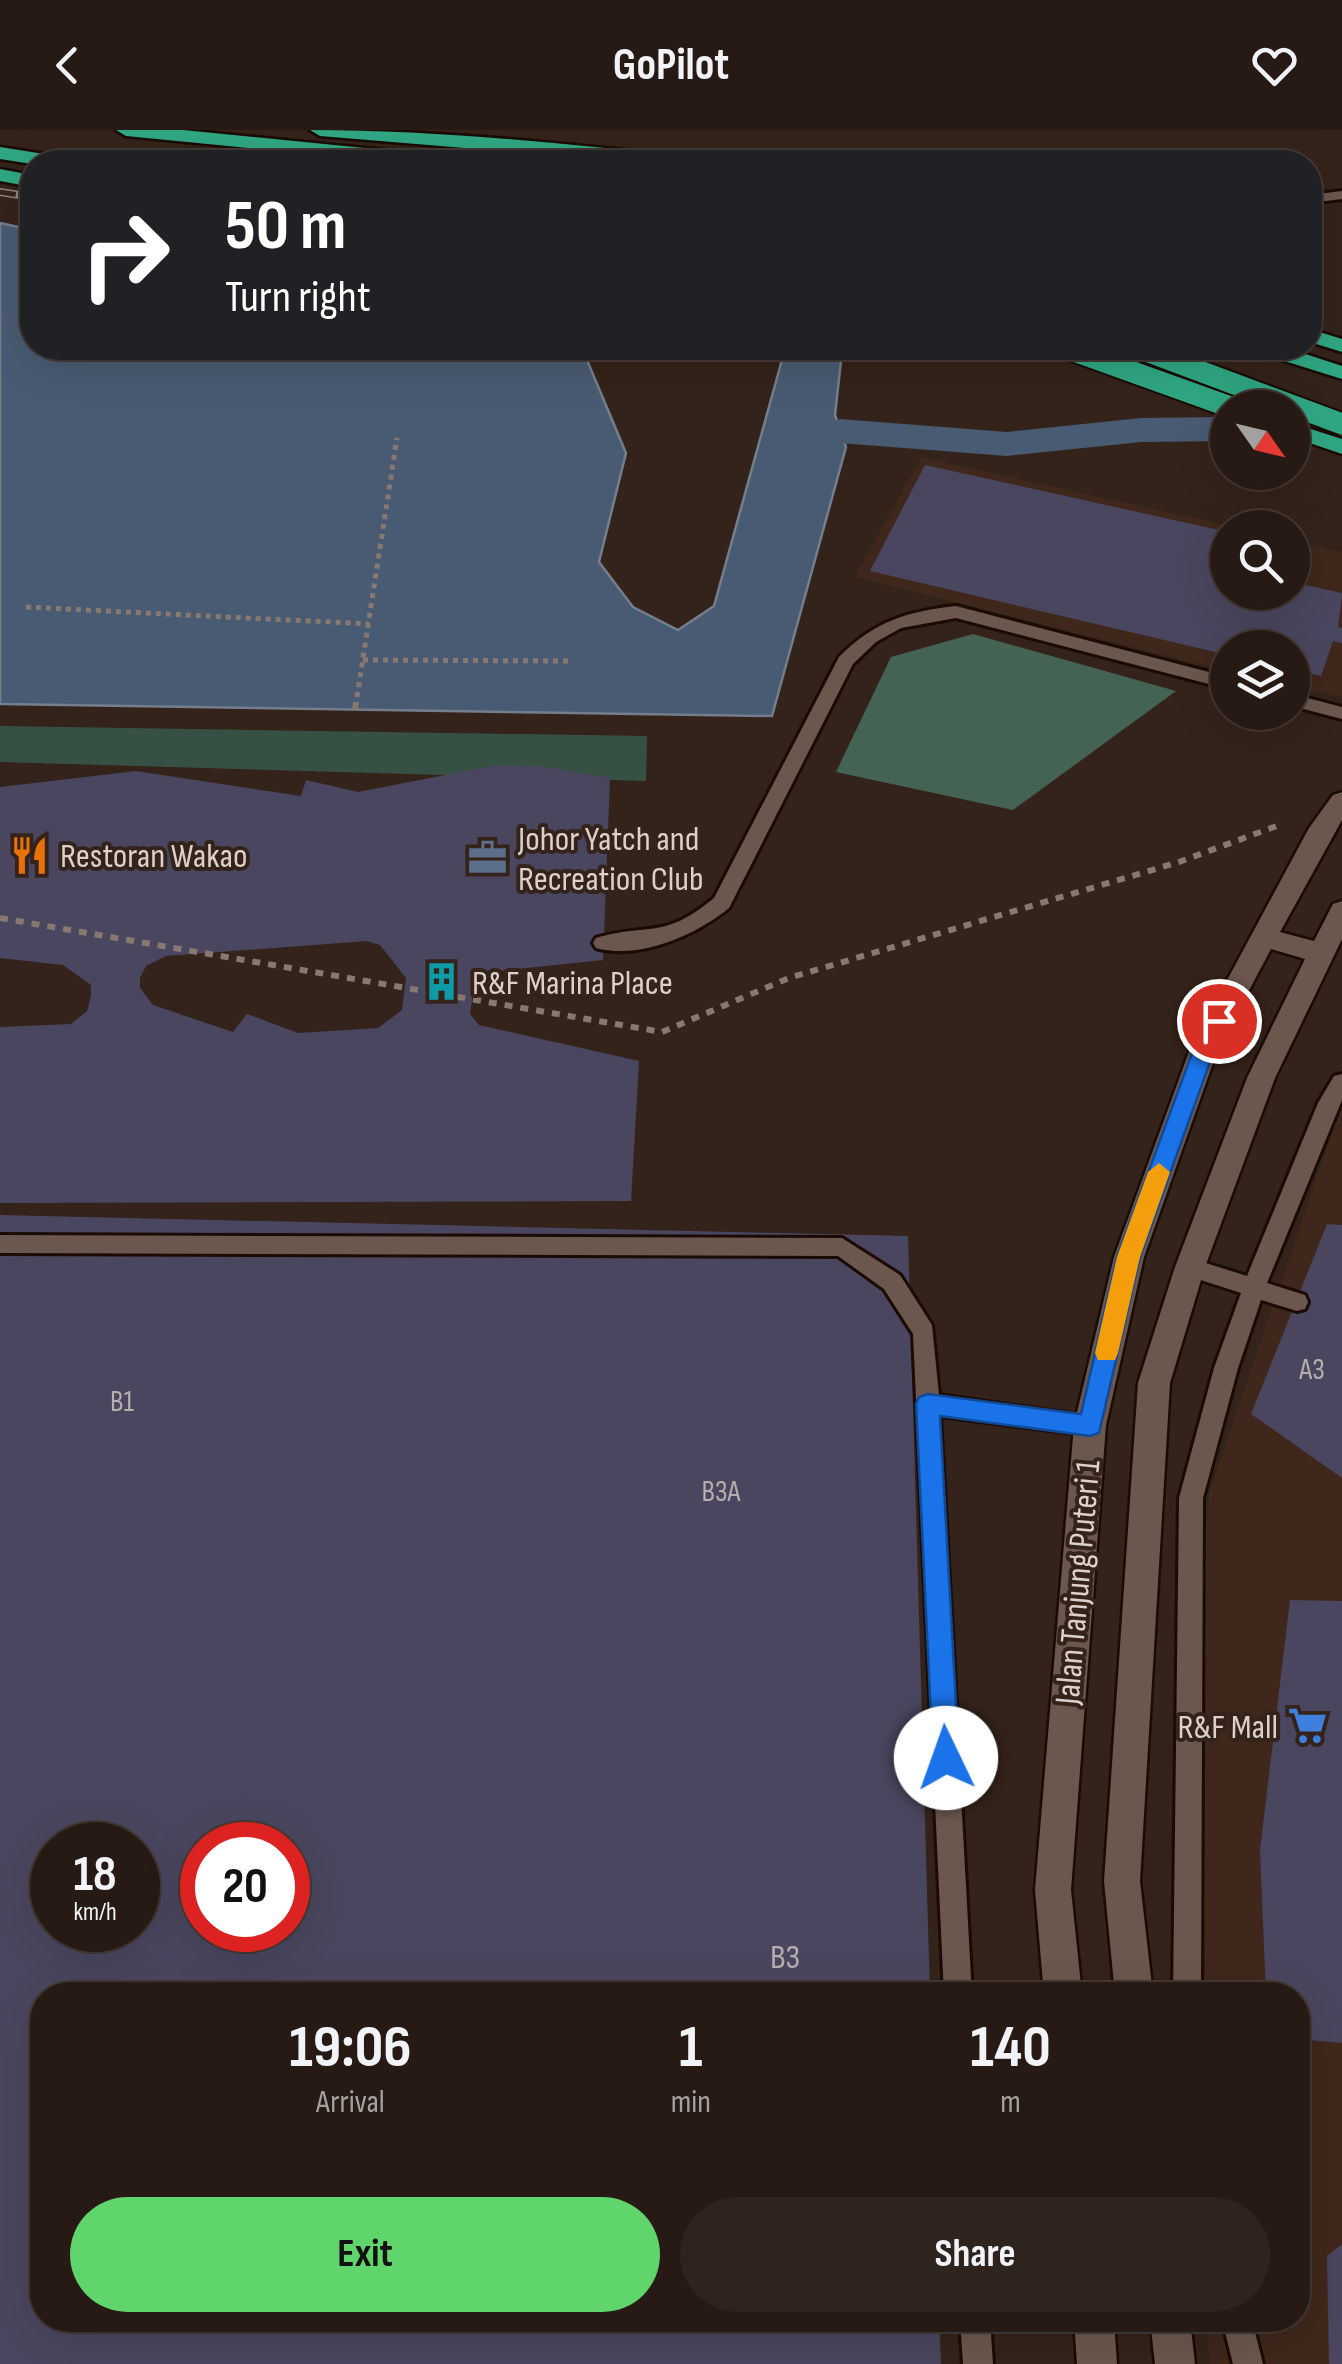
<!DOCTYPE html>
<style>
body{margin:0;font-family:"Sofia Sans Condensed",sans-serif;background:#2f231d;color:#f1f3f6;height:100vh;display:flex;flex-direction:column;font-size:38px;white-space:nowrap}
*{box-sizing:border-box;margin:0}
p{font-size:32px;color:#a4a1a0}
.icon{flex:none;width:55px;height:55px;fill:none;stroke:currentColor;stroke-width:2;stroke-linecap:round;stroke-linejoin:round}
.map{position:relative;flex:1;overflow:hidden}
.details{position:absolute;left:30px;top:1852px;width:1280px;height:350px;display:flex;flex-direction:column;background:#271a14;border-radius:40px;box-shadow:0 10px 40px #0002,0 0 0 2px #433834}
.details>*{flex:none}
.top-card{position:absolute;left:20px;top:20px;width:1302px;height:210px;border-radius:40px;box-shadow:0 10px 40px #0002,0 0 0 2px #433834;background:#202124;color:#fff;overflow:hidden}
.needle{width:65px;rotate:124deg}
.controls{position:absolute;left:1210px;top:260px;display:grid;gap:20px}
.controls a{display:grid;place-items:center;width:100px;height:100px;border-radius:50%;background:#271a14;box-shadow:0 10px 40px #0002,0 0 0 2px #433834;font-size:50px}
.speed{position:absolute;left:30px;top:1692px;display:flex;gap:20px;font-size:50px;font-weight:700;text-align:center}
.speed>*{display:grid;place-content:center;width:130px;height:130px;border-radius:50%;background:#271a14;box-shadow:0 10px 40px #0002,0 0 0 2px #433834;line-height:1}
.speed small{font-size:25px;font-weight:400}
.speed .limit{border:15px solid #d22;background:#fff;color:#111}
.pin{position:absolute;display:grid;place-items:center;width:85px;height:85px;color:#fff;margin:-42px;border:5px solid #fff;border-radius:50%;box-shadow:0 2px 10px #0007}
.me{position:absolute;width:110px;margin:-55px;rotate:357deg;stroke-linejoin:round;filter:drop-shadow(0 0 8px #0008)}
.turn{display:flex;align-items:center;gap:35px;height:210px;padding:0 40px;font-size:45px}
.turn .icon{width:130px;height:130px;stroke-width:2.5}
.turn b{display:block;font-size:70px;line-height:85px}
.eta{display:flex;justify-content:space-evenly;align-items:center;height:170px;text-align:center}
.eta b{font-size:60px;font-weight:700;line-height:70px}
.button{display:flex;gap:20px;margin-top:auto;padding:20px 40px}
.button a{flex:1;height:115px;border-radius:60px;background:#5fd56b;color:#111;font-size:40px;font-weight:700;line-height:115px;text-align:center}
.button a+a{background:#2f231d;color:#f1f3f6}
header{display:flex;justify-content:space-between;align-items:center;height:130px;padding:0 40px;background:#271a14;font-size:45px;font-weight:700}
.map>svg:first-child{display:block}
.built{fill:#3f271b}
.green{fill:#365143}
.forest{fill:#456354}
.water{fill:#495b72;stroke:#757e8c;stroke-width:2.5}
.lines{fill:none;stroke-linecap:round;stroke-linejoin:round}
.canal{fill:#495b72;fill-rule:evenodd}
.building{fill:#4a465f;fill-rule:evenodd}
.lane-casing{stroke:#1b0b05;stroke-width:6}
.street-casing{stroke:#1b0b05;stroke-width:5}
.highway-casing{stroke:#1b0b05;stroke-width:5}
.path-far1{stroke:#877971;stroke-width:5;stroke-dasharray:5 5;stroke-linecap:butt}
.path{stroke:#877971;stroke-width:6;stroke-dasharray:8 8;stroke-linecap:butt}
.lane{fill:#6b574d;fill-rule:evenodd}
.street{fill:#6b574d;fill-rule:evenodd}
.highway{fill:#30a784;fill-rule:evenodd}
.rail-casing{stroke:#92847d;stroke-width:8}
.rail{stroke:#34231a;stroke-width:5;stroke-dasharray:16;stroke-linecap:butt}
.highway-bridge-casing{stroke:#1b0b05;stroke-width:25;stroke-linecap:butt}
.highway-bridge{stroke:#30a784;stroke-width:21}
.route{fill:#1a73e8;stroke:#114b97;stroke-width:2.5}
.slow{fill:#f59e0b}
.labels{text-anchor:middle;stroke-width:8;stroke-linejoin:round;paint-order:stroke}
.number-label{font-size:30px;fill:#b8aeaf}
.poi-label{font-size:35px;fill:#dcd0ca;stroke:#34231a;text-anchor:start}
.street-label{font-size:35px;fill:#dcd0ca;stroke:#34231a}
.near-number-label{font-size:35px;fill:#b8aeaf}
</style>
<header><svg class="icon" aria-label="back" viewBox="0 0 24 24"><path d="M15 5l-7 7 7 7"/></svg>GoPilot<svg class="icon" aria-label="heart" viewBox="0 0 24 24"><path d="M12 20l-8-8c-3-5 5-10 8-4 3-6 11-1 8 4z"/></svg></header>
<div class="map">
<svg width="1342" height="2234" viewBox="0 0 1342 2234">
<rect width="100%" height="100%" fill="#34231a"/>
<path class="built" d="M 921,327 L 1235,397 L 1228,398 L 1228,462 L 1292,462 L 1293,411 L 1342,422 L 1342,567 L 1293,557 L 1292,518 L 1228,518 L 1227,541 L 855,447 Z
M 1342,973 L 1342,2234 L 1210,2234 L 1206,2190 L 1298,2190 L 1298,1865 L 1173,1865 L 1171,1839 L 1209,1363 Z"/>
<path class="green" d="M 0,596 L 647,606 L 646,651 L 0,632 Z"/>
<path class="forest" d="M 973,504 L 1176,561 L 1013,680 L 836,642 L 891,527 Z"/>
<path class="water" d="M 0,93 L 32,100 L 32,218 L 582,218 L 626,323 L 599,432 L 633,477 L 678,500 L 714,476 L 783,226 L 841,231 L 835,285 L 846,317 L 772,586 L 0,574 Z"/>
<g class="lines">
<path class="canal" d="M 1228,287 L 1228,311 L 1141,312 L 1007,326 L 840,313 L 826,309 L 821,301 L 826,293 L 840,289 L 1007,302 L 1141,288 Z"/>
</g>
<path class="building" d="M 925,335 L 1228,402 L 1228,462 L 1292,462 L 1292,452 L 1342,463 L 1338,497 L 1342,498 L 1342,513 L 1333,511 L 1321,546 L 1292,540 L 1292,518 L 1228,518 L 1228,525 L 870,441 Z
M 497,635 L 546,637 L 610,648 L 603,830 L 499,841 L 481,850 L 473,863 L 470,884 L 479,895 L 639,931 L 631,1071 L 0,1073 L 0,897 L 71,894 L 87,881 L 91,866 L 91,855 L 63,835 L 0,828 L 0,657 L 136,641 L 301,666 L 306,650 L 358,662 ZM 367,811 L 380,815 L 406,848 L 402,880 L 378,898 L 298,903 L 247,884 L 233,902 L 153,875 L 140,858 L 140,848 L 146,836 L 166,826 Z
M 0,1085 L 908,1106 L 930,1865 L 42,1865 L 42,2190 L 939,2190 L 941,2234 L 0,2234 ZM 52,1715 L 138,1715 L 138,1800 L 52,1800 ZM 202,1715 L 288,1715 L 288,1800 L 202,1800 Z
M 1327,1094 L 1342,1095 L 1342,1348 L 1251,1284 Z
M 1290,1470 L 1342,1471 L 1342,1913 L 1298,1909 L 1298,1865 L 1266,1865 L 1260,1720 Z
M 1342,2114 L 1342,2234 L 1329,2234 L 1327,2126 Z"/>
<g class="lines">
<defs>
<path id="lane" d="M 1342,61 L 1342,69 L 1310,73 L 1310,65 Z
M 956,476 L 1228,547 L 1228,559 L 956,488 L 901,498 L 876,512 L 853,534 L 729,778 C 696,805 640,830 596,818 L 593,813 L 596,808 C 650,792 662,811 714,768 L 839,527 C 873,492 908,481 956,476 Z
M 1292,564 L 1342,577 L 1342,589 L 1292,576 Z
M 1342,944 L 1342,970 L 1267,1153 L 1305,1165 L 1308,1172 L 1305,1179 L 1297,1181 L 1261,1170 L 1238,1238 L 1203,1368 L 1201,1865 L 1173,1865 L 1179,1368 L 1214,1238 L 1241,1163 L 1182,1144 L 1179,1137 L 1182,1130 L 1190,1128 L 1247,1146 L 1318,973 L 1334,946 Z
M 0,1105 L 842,1108 L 900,1145 L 932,1195 L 939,1265 L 1098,1288 L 1102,1295 L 1098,1302 L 1090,1305 L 940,1286 L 972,1865 L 944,1865 L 913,1204 L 884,1159 L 838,1126 L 0,1123 Z
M 960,2190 L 990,2190 L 993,2234 L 963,2234 Z
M 1222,2190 L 1252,2190 L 1263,2234 L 1233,2234 Z"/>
<path id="street" d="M 1342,662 L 1342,690 L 1280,802 L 1314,811 L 1333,774 L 1342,771 L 1342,809 L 1275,948 L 1205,1137 L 1170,1253 L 1140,1751 L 1153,1865 L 1115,1865 L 1104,1751 L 1138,1253 L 1175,1137 L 1247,948 L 1305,829 L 1271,819 L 1218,919 L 1144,1127 L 1106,1295 L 1071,1760 L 1082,1865 L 1044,1865 L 1035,1760 L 1074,1295 L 1114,1127 L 1190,919 L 1309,698 L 1333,665 Z
M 1074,2190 L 1114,2190 L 1117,2234 L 1077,2234 Z
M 1150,2190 L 1190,2190 L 1195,2234 L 1155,2234 Z"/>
<path id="highway" d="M 116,0 L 183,0 L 445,26 L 455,32 L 392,32 L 126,6 Z
M 310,0 C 435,0 558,13 682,26 L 692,32 L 632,32 L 320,6 Z
M 0,17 L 57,26 L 67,32 L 32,34 L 0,29 Z
M 0,39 L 32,45 L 32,57 L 0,51 Z
M 1310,199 L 1342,209 L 1342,222 L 1310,212 Z
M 1256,218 L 1287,218 L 1342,236 L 1342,249 L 1259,223 Z
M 1292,293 L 1342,309 L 1342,324 L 1292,307 Z"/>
</defs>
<use href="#lane" class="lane-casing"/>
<use href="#street" class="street-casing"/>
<use href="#highway" class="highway-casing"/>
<path class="path-far1" d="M 26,477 L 369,494
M 363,530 L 573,531
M 357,567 L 397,308"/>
<path class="path" d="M 355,580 L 357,565
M 0,788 L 662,902 L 789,848 L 1179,732 L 1282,694"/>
<use href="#lane" class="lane"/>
<use href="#street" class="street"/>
<use href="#highway" class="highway"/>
<defs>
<path id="rail" d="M 0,62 L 32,67
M 1033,218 L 1342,288"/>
</defs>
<use href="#rail" class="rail-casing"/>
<use href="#rail" class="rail"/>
<defs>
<path id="highway-bridge" d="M 1066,218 L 1233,278
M 1138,218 L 1342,294"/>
</defs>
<use href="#highway-bridge" class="highway-bridge-casing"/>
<use href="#highway-bridge" class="highway-bridge"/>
</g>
<path class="route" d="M 1219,883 L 1229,891 L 1215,918 L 1140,1127 L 1099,1303 L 1090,1306 L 940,1286 L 959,1628 L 955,1637 L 946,1641 L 937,1637 L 933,1628 L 916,1274 L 919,1267 L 928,1264 L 1081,1284 L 1117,1127 L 1194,918 L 1211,885 Z"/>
<path class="slow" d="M 1159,1033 L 1170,1042 L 1140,1127 L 1118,1223 L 1115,1230 L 1098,1230 L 1095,1223 L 1117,1127 L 1148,1042 Z"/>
<defs>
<symbol id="restaurant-bare" viewBox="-9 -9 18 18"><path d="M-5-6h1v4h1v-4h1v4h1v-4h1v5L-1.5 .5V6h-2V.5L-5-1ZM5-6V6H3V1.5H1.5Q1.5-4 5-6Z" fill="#e8710a" stroke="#34231a" stroke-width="2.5" paint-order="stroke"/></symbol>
<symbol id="office-bare" viewBox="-9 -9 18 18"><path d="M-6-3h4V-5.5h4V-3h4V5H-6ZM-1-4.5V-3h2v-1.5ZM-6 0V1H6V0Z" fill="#5c6f8a" stroke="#34231a" stroke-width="2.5" paint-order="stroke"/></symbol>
<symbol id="building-bare" viewBox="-9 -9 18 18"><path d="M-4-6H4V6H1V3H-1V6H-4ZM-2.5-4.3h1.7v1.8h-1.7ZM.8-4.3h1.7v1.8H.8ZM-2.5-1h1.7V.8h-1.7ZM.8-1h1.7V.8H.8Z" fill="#0f9aa8" stroke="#34231a" stroke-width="2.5" paint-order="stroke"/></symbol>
<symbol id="supermarket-bare" viewBox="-9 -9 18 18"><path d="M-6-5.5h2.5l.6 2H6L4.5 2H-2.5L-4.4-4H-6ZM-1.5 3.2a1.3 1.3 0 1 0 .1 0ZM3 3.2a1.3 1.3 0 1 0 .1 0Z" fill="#3f7fe0" stroke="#34231a" stroke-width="2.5" paint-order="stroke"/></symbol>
</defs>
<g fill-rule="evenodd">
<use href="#restaurant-bare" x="2" y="698" width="55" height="55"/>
<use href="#office-bare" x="460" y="700" width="55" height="55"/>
<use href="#building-bare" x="414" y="824" width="55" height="55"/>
<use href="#supermarket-bare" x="1280" y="1568" width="55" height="55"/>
</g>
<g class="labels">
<g class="number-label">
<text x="1312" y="1249">A3</text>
<text x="122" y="1281">B1</text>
<text x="721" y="1371">B3A</text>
</g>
<g class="poi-label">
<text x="518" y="720">Johor Yatch and<tspan x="518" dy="40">Recreation Club</tspan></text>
<text x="60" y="737">Restoran Wakao</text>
<text x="472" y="864">R&amp;F Marina Place</text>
<text x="1278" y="1608" text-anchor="end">R&amp;F Mall</text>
</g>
<g class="street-label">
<text transform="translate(1077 1452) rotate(-85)" y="12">Jalan Tanjung Puteri 1</text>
</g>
<g class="near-number-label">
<text x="785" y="1838">B3</text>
</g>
</g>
</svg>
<div class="controls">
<a><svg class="needle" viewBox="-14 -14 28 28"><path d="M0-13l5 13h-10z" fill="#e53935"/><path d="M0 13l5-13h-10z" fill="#a4a1a0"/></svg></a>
<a><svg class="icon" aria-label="search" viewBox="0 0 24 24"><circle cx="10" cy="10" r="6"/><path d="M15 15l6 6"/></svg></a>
<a><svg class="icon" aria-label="layers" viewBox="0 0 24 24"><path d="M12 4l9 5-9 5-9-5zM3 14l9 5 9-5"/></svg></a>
</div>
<div class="speed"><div>18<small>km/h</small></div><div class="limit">20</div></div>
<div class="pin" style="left:1219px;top:891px;background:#d93025"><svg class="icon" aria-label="arrive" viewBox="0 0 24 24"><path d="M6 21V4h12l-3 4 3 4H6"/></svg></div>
<svg class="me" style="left:946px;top:1628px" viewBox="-20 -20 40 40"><circle r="19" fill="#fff"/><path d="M0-13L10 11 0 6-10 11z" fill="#1a73e8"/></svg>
<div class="top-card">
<div class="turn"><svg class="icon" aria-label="right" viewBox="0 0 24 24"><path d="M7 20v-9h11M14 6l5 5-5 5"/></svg><div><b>50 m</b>Turn right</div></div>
</div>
<section class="details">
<div class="eta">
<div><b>19:06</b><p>Arrival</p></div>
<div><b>1</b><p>min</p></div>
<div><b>140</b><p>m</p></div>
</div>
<div class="button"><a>Exit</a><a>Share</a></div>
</section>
</div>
